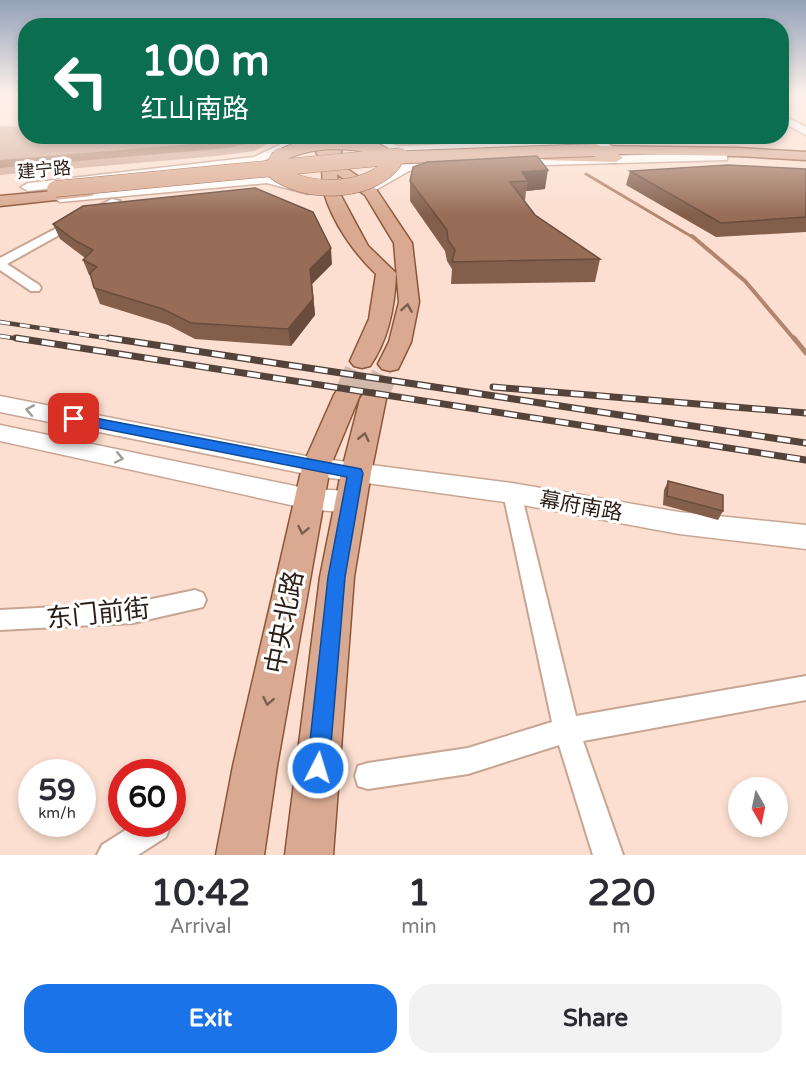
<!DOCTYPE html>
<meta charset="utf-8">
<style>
body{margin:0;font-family:"Varela Round","Noto Sans SC",sans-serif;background:#f2f2f3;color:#2b2b33;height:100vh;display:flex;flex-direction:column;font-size:22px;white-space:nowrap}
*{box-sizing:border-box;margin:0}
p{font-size:20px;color:#7c7c81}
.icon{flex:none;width:33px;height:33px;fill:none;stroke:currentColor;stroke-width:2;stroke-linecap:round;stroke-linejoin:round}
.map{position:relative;height:855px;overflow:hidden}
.panel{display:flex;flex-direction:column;background:#fff;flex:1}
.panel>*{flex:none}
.banner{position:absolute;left:18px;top:18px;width:771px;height:126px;border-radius:24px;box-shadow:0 3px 9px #0003;background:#0b6e4f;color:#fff;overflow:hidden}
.needle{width:39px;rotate:171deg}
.tools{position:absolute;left:728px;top:777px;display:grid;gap:12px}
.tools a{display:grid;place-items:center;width:60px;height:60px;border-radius:50%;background:#fff;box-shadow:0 3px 9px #0003;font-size:30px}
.speed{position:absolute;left:18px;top:759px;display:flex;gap:12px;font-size:30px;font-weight:700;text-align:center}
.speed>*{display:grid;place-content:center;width:78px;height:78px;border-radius:50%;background:#fff;box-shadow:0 3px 9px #0003;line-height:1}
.speed small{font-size:15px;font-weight:400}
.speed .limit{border:9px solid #d22;background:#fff;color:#111}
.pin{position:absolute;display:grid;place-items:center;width:51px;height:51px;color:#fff;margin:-26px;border-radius:12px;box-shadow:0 3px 9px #0006}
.me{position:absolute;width:66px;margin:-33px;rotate:5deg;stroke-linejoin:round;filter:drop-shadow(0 0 4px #0008)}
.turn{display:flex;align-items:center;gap:21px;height:126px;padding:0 24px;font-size:27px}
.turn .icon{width:78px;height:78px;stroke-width:2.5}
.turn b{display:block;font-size:42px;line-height:51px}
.eta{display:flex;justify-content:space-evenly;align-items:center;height:102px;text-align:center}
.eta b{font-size:36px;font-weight:700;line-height:42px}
.cta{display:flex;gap:12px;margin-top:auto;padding:12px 24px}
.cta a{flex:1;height:69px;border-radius:24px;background:#1a73e8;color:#fff;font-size:24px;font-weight:700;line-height:69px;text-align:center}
.cta a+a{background:#f2f2f3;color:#2b2b33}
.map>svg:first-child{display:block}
.green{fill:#d0ab98}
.water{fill:#b1856f}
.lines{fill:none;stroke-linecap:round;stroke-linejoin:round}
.stream-far2{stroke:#b1856f;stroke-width:3}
.stream-far1{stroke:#b1856f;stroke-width:4}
.stream{stroke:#b1856f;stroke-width:5}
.primary-tunnel{stroke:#d2b9ab;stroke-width:26;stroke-dasharray:26 13;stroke-linecap:butt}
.street-casing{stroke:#c8a593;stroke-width:4}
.secondary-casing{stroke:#c8a593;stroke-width:3}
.primary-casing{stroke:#8c5537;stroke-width:3}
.street{fill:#fff;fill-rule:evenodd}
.secondary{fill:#fff;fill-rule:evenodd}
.primary{fill:#d9aa91;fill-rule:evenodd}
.rail-far1-casing{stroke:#53433b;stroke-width:4.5}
.rail-casing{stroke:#53433b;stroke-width:7}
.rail-far1{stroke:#fff;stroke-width:3;stroke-dasharray:10;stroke-linecap:butt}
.rail{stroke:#fff;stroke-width:4.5;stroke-dasharray:13;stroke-linecap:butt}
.primary-bridge-far1-casing{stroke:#8c5537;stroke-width:14;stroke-linecap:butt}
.primary-bridge-casing{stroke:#8c5537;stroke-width:17;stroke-linecap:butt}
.primary-bridge-far1{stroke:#d9aa91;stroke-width:12}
.primary-bridge{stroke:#d9aa91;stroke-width:16}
.wall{fill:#825e4b}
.shaded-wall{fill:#6a4c3d}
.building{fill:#976d57;stroke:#6a4c3d;stroke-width:1.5}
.oneway{stroke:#7a5e4e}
.oneway2{stroke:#a09a97}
.route{fill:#1a73e8;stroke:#114b97;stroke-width:1.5}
.labels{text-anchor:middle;stroke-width:6;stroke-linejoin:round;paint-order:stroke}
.far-street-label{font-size:18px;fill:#2c1f18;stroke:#fff}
.street-label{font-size:21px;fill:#2c1f18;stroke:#fff}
.near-street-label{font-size:26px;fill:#2c1f18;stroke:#fff}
</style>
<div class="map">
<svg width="806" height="855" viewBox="0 0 806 855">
<rect width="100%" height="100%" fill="#fcdfd0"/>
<path class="green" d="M 0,126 L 25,127 L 26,136 L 280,137 L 254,151 L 217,156 L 0,175 Z"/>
<path class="water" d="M 235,136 L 283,137 L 227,148 L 0,168 L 0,160 L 204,143 Z"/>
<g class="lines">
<path class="stream-far2" d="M 586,174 L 694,238"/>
<path class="stream-far1" d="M 692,236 L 745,281 L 795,340"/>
<path class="stream" d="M 794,338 L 806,353"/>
<path class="primary-tunnel" d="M 347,395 L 362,361
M 373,399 L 390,364"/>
<defs>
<path id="street" d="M 112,199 L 120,201 L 7,264 L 39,285 L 41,288 L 39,291 L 31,291 L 0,270 L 0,258 Z
M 512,486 L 519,488 L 521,493 L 576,716 L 806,676 L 806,700 L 583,741 L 623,855 L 593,855 L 559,745 L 468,774 L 368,789 L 358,786 L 355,776 L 358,766 L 368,763 L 468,748 L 552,722 L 503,493 L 505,488 Z
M 195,590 L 203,593 L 206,600 L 203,607 L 133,623 L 0,630 L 0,610 L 133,603 Z
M 135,824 L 169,824 L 170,827 L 166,837 L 138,855 L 97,855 L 102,845 Z"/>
<path id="secondary" d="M 782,115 L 806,127 L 806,135 L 782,122 Z
M 298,136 L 313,136 L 257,164 L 28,191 L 21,187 L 28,183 L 254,157 Z
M 347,136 L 366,136 L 399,146 L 552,140 L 607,143 L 613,147 L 607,151 L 552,146 L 398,154 Z
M 723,153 L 727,154 L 727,160 L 509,166 L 503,162 L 509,158 Z
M 448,160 L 452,161 L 454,164 L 452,167 L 409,171 L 372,192 L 367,193 L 360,189 L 402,164 Z
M 267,175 L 313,187 L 315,190 L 308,194 L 267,183 L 60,202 L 53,198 L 60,194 Z
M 0,396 L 316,458 L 512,483 L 679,512 L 806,525 L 806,549 L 679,534 L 512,503 L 316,476 L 0,412 Z
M 0,425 L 309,489 L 350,491 L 360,495 L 364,502 L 360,509 L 350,513 L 309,509 L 0,441 Z"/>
<path id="primary" d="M 307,136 L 320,136 L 328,149 L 333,136 L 346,136 L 341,152 L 346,168 L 376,189 L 412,243 L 419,302 L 411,342 L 398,369 L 390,371 L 382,369 L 378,364 L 389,342 L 399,302 L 394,243 L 365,195 L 337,174 L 339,192 L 368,246 L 396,273 C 395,305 389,339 370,366 L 362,368 L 354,366 L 350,361 L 369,319 L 376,274 C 354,253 333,223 324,193 C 322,186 323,178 322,170 C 320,157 314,147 307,136 Z
M 596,146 L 738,148 L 806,152 L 806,160 L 738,156 L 618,154 L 623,158 L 616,162 L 544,160 L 537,156 L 544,152 L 593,153 L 589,150 Z
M 87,188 L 95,193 L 92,196 L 0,206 L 0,196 Z
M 347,387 L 356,389 L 360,395 L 330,467 L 277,766 L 264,855 L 216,855 L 233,766 L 302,467 L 334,395 L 338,389 Z
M 373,391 L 382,393 L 386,399 L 371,473 L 354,577 L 333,855 L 285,855 L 320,577 L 341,473 L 360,399 L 364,393 Z"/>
</defs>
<use href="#street" class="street-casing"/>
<use href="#secondary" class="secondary-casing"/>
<use href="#primary" class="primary-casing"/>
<use href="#street" class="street"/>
<use href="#secondary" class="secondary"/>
<use href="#primary" class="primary"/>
<defs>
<path id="rail-far1" d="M 0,322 L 119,340
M 0,336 L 26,340"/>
<path id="rail" d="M 16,338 L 806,460
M 109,338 L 806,443
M 493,387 L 806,413"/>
</defs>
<use href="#rail-far1" class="rail-far1-casing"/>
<use href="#rail" class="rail-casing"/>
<use href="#rail-far1" class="rail-far1"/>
<use href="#rail" class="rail"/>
<defs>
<path id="primary-bridge-far1" d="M 278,158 C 300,140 370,137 390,158
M 384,158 L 595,150"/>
<path id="primary-bridge" d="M 280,156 L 272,169 C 302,195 367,195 393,163 L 389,156
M 55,189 L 400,156"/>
</defs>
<use href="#primary-bridge-far1" class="primary-bridge-far1-casing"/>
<use href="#primary-bridge" class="primary-bridge-casing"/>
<use href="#primary-bridge-far1" class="primary-bridge-far1"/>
<use href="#primary-bridge" class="primary-bridge"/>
</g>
<path class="wall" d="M 537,156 L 545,189 L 526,191 L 525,201 L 524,201 L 535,215 L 600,259 L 595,282 L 451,284 L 452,269 L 447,261 L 445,251 L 410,201 L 410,181 Z
M 806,169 L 806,232 L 716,237 L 626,185 L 630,171 Z
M 53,224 L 332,264 L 312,284 L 315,315 L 291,346 L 195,339 L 168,325 L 100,304 L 94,288 L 91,276 L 89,275 L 83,260 L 85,258 L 60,239 Z
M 668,481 L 723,511 L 718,520 L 663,505 L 664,490 Z"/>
<path class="shaded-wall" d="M 548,170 L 545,189 L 526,191 L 528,181 L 522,172 Z
M 331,248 L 332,264 L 312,284 L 315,315 L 291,346 L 288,329 L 310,269 Z"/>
<path class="building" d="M 537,156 L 548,170 L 522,172 L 528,181 L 510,182 L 535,215 L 600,259 L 452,262 L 455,250 L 448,240 L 447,230 L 410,181 L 413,167 L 427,162 Z
M 728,165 L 806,169 L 806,217 L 721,223 L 630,171 Z
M 255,188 L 313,212 L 331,248 L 310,269 L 313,299 L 288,329 L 191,323 L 163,309 L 94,288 L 90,273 L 97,267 L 83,260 L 93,250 L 76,241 L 53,224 L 83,206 Z
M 668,481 L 723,495 L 723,511 L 667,496 Z"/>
<defs><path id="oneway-chevron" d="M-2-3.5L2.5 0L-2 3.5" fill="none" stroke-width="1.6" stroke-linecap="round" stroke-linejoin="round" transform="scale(1.5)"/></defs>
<g class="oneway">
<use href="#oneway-chevron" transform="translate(407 308) rotate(-81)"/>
<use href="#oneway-chevron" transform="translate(364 437) rotate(-77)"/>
<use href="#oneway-chevron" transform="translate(303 530) rotate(102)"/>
<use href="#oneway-chevron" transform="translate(268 701) rotate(101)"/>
</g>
<g class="oneway2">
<use href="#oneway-chevron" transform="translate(30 410) rotate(-169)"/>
<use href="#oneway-chevron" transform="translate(119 458) rotate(12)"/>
</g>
<linearGradient id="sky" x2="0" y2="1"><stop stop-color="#92a1b8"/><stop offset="0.44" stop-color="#fef1ea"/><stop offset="1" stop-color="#fef1ea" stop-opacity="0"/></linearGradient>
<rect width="806" height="215" fill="url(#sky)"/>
<path class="route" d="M 74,414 L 361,469 L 363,473 L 345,577 L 329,768 L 326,775 L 318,779 L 310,775 L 307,768 L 328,577 L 347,477 L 70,422 L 68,419 Z"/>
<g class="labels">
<g class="far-street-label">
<text transform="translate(44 170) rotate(-5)" y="6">建宁路</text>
</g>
<g class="street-label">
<text transform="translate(581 506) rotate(10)" y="7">幕府南路</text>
</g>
<g class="near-street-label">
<text transform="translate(98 613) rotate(-6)" y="9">东门前街</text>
<text transform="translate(284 622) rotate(-79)" y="9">中央北路</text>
</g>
</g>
</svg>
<div class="tools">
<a><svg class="needle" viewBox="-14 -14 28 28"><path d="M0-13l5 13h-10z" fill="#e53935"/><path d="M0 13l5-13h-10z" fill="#7c7c81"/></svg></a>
</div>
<div class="speed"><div>59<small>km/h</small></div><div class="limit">60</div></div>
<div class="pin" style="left:74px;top:419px;background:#d93025"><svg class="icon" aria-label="arrive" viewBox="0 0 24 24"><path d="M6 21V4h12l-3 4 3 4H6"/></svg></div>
<svg class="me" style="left:318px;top:768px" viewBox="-20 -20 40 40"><circle r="17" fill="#1a73e8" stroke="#fff" stroke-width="3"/><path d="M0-11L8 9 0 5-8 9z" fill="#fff"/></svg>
<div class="banner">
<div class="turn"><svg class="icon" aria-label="left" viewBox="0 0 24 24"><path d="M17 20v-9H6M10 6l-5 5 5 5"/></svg><div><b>100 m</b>红山南路</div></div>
</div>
</div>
<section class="panel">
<div class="eta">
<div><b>10:42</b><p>Arrival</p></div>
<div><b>1</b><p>min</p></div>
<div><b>220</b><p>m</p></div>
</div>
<div class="cta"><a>Exit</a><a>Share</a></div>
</section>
